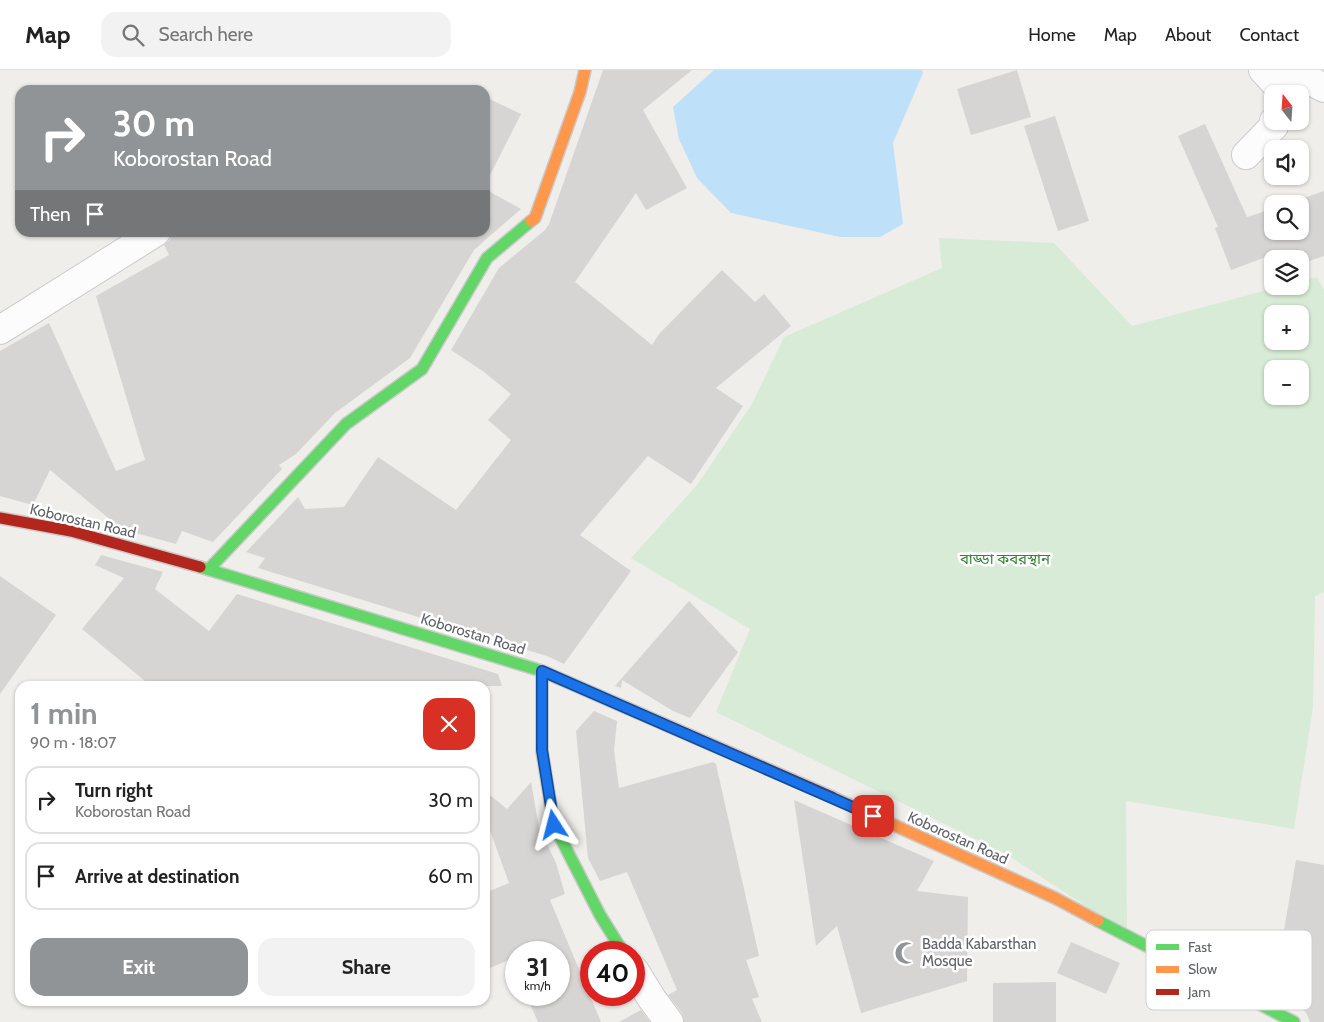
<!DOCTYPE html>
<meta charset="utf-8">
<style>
body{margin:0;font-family:Cabin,"Noto Sans Bengali",sans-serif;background:#f2f2f2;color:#222;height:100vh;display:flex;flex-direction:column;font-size:19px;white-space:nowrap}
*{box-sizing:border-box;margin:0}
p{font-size:16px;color:#767676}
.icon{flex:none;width:28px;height:28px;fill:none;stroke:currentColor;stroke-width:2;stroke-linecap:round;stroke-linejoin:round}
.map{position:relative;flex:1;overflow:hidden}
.panel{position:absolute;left:15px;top:611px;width:475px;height:325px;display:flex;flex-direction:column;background:#fff;border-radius:15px;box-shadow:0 1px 4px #0004}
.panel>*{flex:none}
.top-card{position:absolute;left:15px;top:15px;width:475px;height:152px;border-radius:15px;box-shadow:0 1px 4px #0004;background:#919496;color:#fff;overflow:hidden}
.needle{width:32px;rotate:343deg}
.controls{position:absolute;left:1264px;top:15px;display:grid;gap:10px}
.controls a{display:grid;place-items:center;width:45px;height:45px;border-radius:10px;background:#fff;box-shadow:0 1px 4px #0004;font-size:25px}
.speed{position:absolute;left:505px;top:871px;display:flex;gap:10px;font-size:25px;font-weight:700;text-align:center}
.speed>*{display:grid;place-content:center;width:65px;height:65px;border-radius:50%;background:#fff;box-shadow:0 1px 4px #0004;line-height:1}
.speed small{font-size:12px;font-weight:400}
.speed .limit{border:8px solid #d22;background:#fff;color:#111}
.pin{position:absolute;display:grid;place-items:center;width:42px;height:42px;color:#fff;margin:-21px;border-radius:10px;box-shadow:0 2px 8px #0006}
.me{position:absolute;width:55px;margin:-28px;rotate:351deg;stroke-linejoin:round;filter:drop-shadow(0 0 4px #0008)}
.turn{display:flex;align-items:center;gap:18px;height:105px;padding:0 15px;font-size:22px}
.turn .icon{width:65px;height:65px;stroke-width:2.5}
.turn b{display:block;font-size:35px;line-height:42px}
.then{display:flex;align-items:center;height:48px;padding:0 15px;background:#0003;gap:10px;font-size:19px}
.round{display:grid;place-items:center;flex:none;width:52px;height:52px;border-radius:15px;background:#f2f2f2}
.headline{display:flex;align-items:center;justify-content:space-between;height:85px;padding:0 15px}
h1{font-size:30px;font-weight:700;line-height:38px;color:#919496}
.button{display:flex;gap:10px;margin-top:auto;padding:10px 15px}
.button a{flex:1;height:58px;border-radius:15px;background:#919496;color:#fff;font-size:20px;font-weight:700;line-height:58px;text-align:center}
.button a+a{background:#f2f2f2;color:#222}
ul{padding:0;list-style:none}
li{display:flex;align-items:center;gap:15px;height:68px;margin:0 10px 8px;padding:0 5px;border:2px solid #e0e0e0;border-radius:15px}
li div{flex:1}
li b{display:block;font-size:19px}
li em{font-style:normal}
header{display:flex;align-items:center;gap:30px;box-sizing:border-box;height:70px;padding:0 25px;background:#fff;border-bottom:1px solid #e0e0e0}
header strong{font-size:24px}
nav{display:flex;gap:28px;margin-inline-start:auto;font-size:18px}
.search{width:350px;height:45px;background:#f2f2f2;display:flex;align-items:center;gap:12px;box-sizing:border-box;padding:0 18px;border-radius:15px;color:#767676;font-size:19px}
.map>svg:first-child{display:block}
.green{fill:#d8ebd6;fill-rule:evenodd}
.water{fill:#bfe0f9}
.building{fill:#d6d5d3}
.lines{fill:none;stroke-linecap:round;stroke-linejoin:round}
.street-casing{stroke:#cbcccc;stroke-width:30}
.fast-casing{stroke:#cacacb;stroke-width:14}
.slow-casing{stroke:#cacacb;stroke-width:14}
.jam-casing{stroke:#cacacb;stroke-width:14}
.street{stroke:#fdfcfc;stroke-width:28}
.fast{stroke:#63d668;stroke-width:11}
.slow{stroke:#ff974d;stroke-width:11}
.jam{stroke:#b3261e;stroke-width:11}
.route-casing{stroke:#114b97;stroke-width:12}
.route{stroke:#1a73e8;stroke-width:9}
.labels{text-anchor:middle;stroke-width:5;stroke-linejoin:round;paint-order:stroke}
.street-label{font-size:15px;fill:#5f6368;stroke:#fff}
.park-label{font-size:15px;fill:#348238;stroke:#fff}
.poi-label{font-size:15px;fill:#5f6368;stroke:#fff;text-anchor:start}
.key{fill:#fff;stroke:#cfd0d2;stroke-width:1}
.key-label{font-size:14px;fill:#5f6368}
</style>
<header>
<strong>Map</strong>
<div class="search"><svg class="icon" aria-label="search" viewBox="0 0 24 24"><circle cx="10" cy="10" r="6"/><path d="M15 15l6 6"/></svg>Search here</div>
<nav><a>Home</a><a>Map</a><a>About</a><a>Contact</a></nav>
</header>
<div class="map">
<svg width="1324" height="952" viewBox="0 0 1324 952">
<rect width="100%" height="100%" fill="#efeeea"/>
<path class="green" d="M 939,168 L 1054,173 L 1132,256 L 1282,216 L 1300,216 L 1300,211 L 1317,207 L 1324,220 L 1324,522 L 1315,526 L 1313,637 L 1294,759 L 1126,731 L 1127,863 L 1006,784 L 716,642 L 750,559 L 631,488 L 697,415 L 752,334 L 784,267 L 942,198 ZM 1272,244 L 1300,244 L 1300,271 L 1272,271 ZM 1272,299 L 1300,299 L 1300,326 L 1272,326 Z"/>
<path class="water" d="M 714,0 L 922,0 L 923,3 L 893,73 L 903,154 L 880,167 L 840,167 L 731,143 L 697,108 L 679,69 L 673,37 Z"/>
<path class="building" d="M 603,0 L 692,0 L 643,40 L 687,118 L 646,140 L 636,123 L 575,212 L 652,275 L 659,264 L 722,200 L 755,232 L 764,224 L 791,256 L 716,318 L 743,336 L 691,414 L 648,386 L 580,465 L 631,501 L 564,594 L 547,586 L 510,575 L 486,563 L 487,568 L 258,498 L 265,488 L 246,482 L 298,427 L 305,439 L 344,437 L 378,387 L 456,440 L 511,370 L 488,350 L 511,324 L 484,302 L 451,280 L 499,198 L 545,160 L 549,154 Z
M 1017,0 L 1031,47 L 971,65 L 957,19 Z
M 485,27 L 521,44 L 485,115 Z
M 1055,46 L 1089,151 L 1058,161 L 1024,56 Z
M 1205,54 L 1247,147 L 1272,139 L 1272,161 L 1300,161 L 1300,134 L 1287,134 L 1324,121 L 1324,186 L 1300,194 L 1300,189 L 1288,189 L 1285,180 L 1231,200 L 1215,158 L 1218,157 L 1178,66 Z
M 485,119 L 521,139 L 474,180 L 410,288 L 335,343 L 296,384 L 279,395 L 282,399 L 213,472 L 182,461 L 176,474 L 117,458 L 118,456 L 50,400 L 33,435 L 0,426 L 0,281 L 49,253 L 116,401 L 145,390 L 96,226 L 169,185 L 164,175 L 170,170 L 171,162 L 485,162 Z
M 101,485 L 163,502 L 155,519 L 209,561 L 237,524 L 498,604 L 502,616 L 151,616 L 82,559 L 124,508 L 95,495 Z
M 0,506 L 56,545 L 0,624 Z
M 689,531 L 738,582 L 690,648 L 673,641 L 622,610 L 621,618 L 615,616 Z
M 594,641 L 617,651 L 614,680 L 619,718 L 713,692 L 716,694 L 759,886 L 746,890 L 759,927 L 752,929 L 762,952 L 684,952 L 682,943 L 668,925 L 677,920 L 627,802 L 600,811 L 588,788 L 576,661 Z
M 531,712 L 539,758 L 556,793 L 565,824 L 550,830 L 601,952 L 538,952 L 526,925 L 559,925 L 559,882 L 516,882 L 516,901 L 511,889 L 485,900 L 485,823 L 509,813 L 485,747 L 485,721 L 507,739 Z
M 794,730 L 934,791 L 917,821 L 968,827 L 967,911 L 861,943 L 837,856 L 816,876 Z
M 1296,790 L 1324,795 L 1324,952 L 1310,952 L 1307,944 L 1302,938 L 1273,924 Z
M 1071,872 L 1120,893 L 1106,924 L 1057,903 Z
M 1056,912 L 1056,952 L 993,952 L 993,913 Z
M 641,940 L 650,952 L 619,952 Z"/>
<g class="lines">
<defs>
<path id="street" d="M 1263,0 L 1274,12 L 1291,0 L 1324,18
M 1246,85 L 1274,56 L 1274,51
M 0,260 L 156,162
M 634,900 L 652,929 L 669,952"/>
<path id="fast" d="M 200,497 L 542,601 L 627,638
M 209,499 L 346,354 L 422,299 L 487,188 L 531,151
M 542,601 L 542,681 L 554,755 L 600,845 L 623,882
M 1098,851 L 1294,952"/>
<path id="slow" d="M 531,151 L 535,148 L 580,22 L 585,0
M 832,727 L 1055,828 L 1098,851"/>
<path id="jam" d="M 0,448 L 71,461 L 200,497
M 627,638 L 832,727"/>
</defs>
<use href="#street" class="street-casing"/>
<use href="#fast" class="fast-casing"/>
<use href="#slow" class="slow-casing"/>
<use href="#jam" class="jam-casing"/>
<use href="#street" class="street"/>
<use href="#fast" class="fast"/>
<use href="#slow" class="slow"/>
<use href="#jam" class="jam"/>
</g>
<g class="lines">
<defs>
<path id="route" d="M 554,755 L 542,680 L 542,601 L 873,746"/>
</defs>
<use href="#route" class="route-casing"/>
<use href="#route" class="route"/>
</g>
<defs>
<symbol id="mosque-bare" viewBox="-9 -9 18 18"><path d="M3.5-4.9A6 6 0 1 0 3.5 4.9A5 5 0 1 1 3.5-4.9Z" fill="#919496" stroke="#fff" stroke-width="2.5" paint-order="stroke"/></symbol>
</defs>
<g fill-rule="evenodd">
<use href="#mosque-bare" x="890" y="867" width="32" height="32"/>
</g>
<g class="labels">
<g class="street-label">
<text transform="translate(83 451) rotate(13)" y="5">Koborostan Road</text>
<text transform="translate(473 564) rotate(17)" y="5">Koborostan Road</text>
<text transform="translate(958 768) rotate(24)" y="5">Koborostan Road</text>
</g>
<g class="park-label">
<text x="1005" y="494">বাড্ডা কবরস্থান</text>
</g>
<g class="poi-label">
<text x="922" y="879">Badda Kabarsthan<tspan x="922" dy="17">Mosque</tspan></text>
</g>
</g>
<rect x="1146" y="860" width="166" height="80" rx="8" class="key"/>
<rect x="1156" y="874" width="23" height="6" fill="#63d668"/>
<rect x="1156" y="896" width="23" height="7" fill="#ff974d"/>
<rect x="1156" y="919" width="23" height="6" fill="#b3261e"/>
<g class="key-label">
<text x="1188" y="882">Fast</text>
<text x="1188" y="904">Slow</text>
<text x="1188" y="927">Jam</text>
</g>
</svg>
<div class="controls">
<a><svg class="needle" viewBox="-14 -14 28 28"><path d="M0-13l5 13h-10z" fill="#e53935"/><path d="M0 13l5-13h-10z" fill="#767676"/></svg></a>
<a><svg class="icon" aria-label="sound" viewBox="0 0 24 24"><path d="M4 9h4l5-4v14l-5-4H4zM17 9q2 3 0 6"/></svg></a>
<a><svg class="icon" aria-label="search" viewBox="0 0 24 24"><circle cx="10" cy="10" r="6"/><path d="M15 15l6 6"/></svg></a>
<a><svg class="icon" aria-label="layers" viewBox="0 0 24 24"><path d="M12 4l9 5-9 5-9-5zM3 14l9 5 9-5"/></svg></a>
<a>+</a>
<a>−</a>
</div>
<div class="speed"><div>31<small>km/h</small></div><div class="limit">40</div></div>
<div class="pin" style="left:873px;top:746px;background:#d93025"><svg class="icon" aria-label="arrive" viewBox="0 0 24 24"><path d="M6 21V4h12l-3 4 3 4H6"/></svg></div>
<svg class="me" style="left:554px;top:755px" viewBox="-20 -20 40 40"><path d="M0-17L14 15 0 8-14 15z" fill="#1a73e8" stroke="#fff" stroke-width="4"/></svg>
<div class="top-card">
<div class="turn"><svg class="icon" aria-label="right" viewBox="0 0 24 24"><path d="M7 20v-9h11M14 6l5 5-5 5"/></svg><div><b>30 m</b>Koborostan Road</div></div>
<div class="then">Then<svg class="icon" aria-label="arrive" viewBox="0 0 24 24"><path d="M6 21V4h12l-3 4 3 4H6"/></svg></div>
</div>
<section class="panel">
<div class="headline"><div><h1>1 min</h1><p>90 m · 18:07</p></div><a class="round" style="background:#d93025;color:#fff"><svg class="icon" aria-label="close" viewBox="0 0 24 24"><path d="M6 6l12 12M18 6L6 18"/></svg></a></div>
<ul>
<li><svg class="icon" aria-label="right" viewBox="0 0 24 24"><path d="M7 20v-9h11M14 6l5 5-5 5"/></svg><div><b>Turn right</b><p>Koborostan Road</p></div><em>30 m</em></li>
<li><svg class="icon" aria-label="arrive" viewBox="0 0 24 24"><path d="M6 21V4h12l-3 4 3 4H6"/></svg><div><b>Arrive at destination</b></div><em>60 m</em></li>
</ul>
<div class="button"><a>Exit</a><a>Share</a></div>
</section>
</div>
